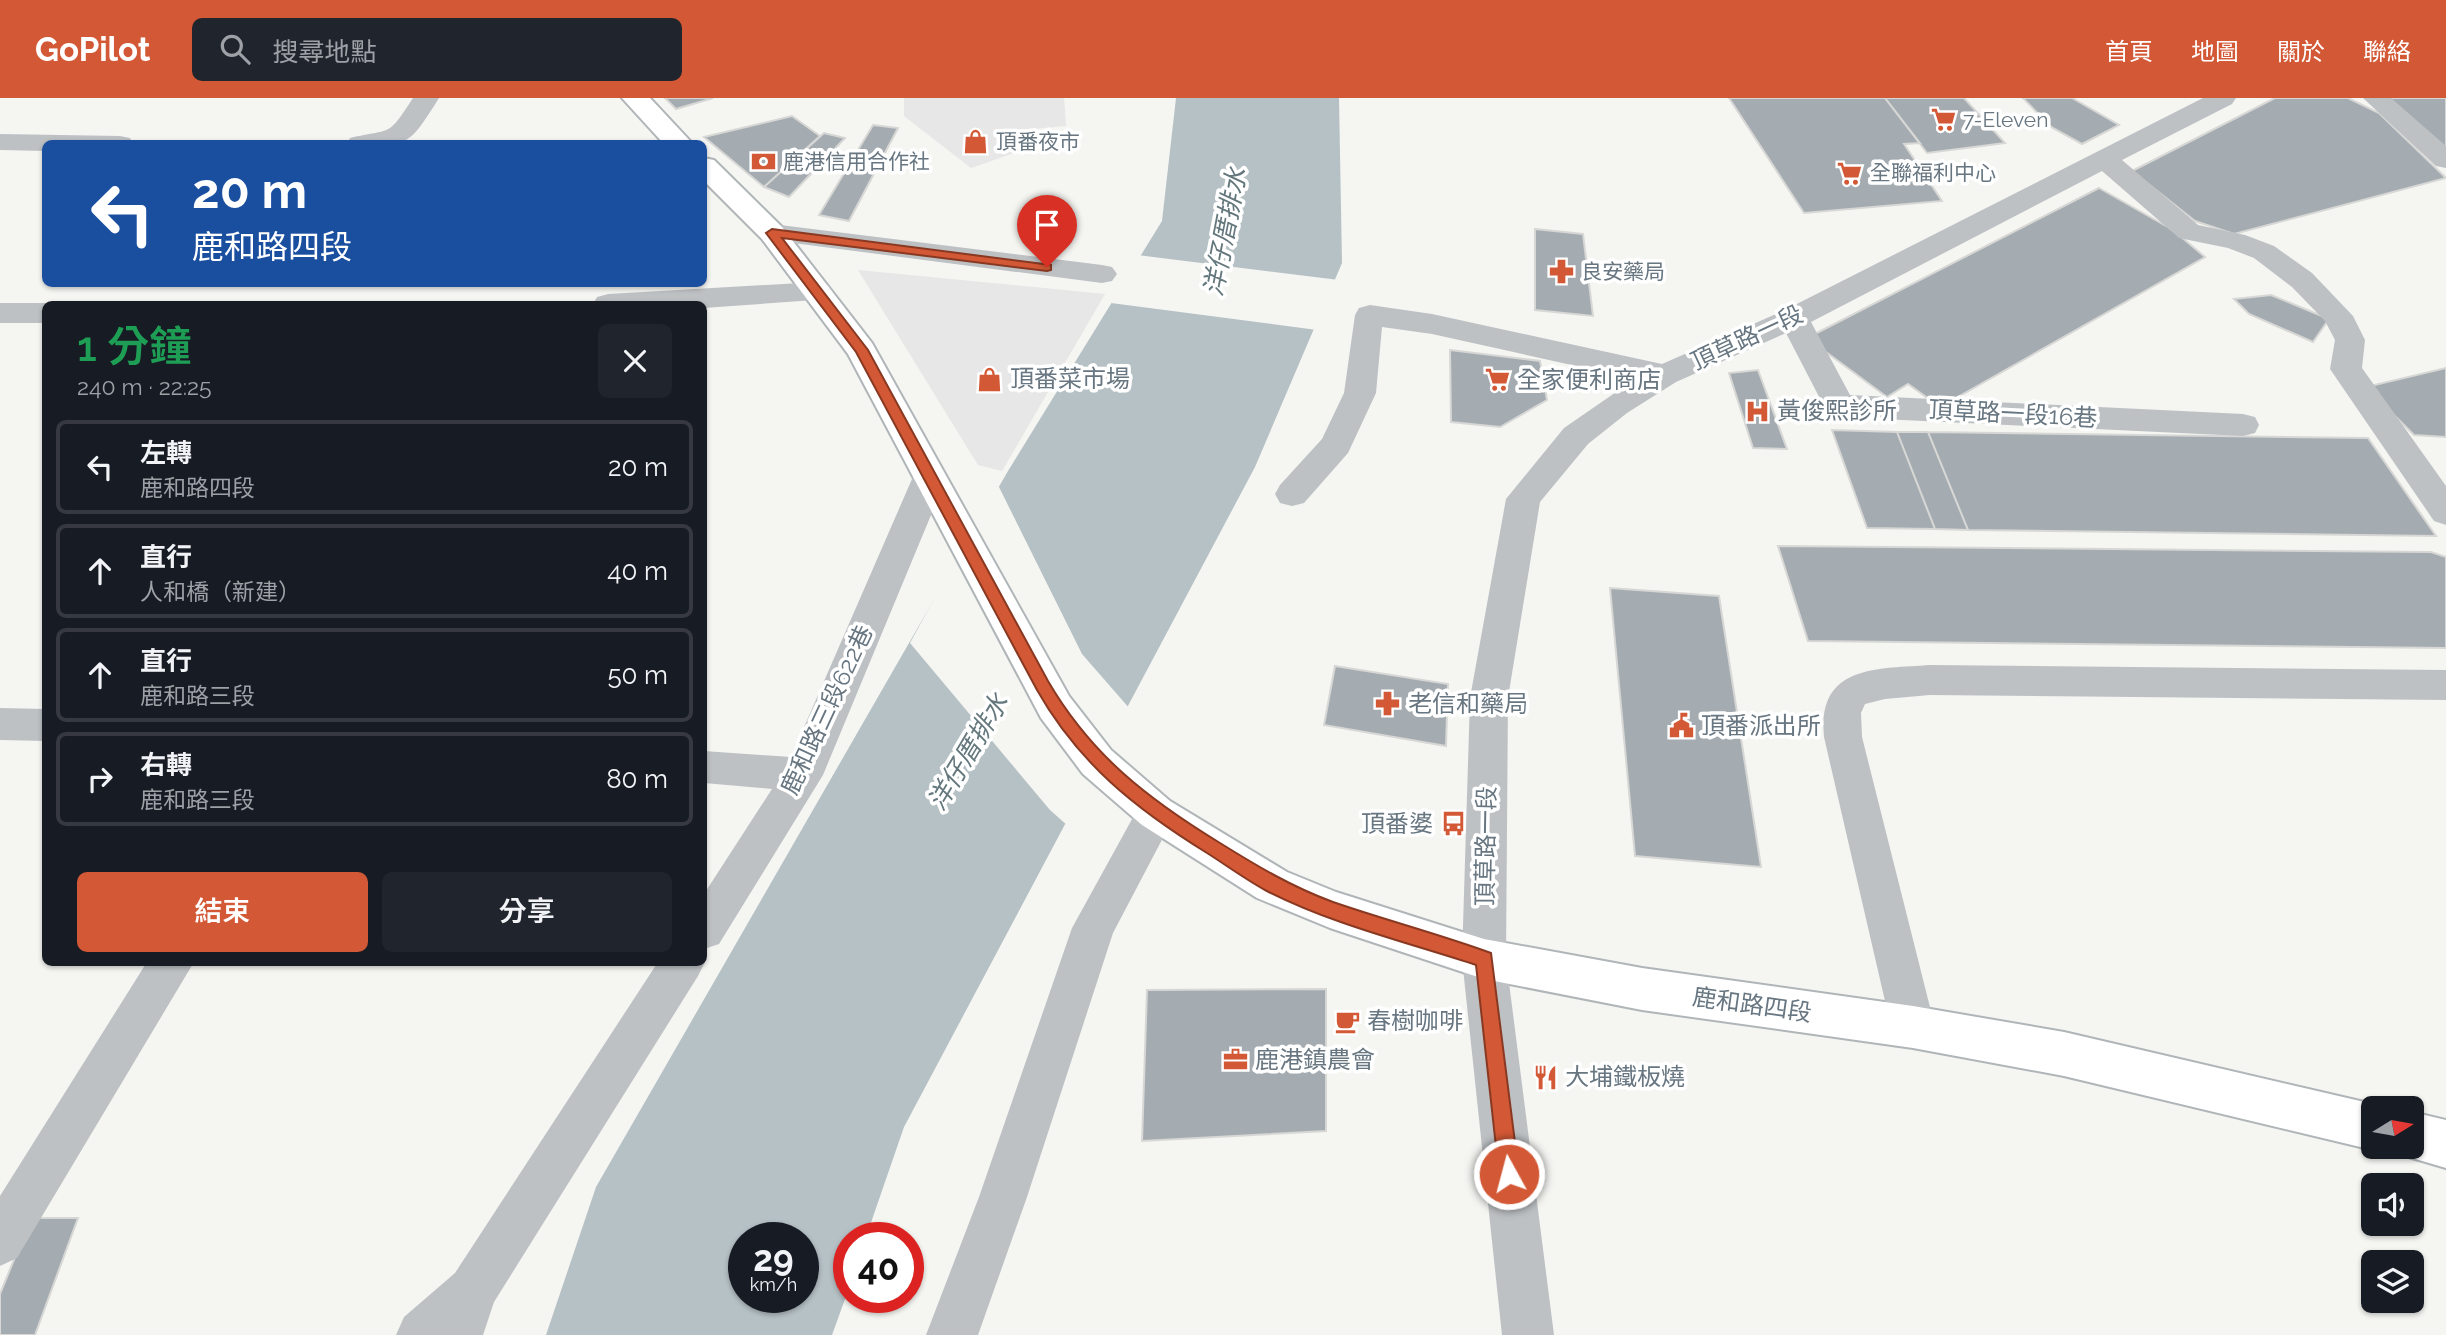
<!DOCTYPE html>
<html lang="zh-TW">
<meta charset="utf-8">
<style>
body{margin:0;font-family:Raleway,"Noto Sans TC",sans-serif;background:#20242c;color:#f1f3f6;height:100vh;display:flex;flex-direction:column;font-size:26px;white-space:nowrap}
*{box-sizing:border-box;margin:0}
p{font-size:23px;color:#9ea1a6}
.icon{flex:none;width:38px;height:38px;fill:none;stroke:currentColor;stroke-width:2;stroke-linecap:round;stroke-linejoin:round}
.map{position:relative;flex:1;overflow:hidden}
.side{position:absolute;left:42px;top:203px;width:665px;height:665px;display:flex;flex-direction:column;background:#171b24;border-radius:10px;box-shadow:0 2px 5px #0004}
.side>*{flex:none}
.banner{position:absolute;left:42px;top:42px;width:665px;height:147px;border-radius:10px;box-shadow:0 2px 5px #0004;background:#1a4fa0;color:#fff;overflow:hidden}
.needle{width:46px;rotate:79deg}
.fabs{position:absolute;left:2361px;top:998px;display:grid;gap:14px}
.fabs a{display:grid;place-items:center;width:63px;height:63px;border-radius:10px;background:#171b24;box-shadow:0 2px 5px #0004;font-size:35px}
.speed{position:absolute;left:728px;top:1124px;display:flex;gap:14px;font-size:35px;font-weight:700;text-align:center}
.speed>*{display:grid;place-content:center;width:91px;height:91px;border-radius:50%;background:#171b24;box-shadow:0 2px 5px #0004;line-height:1}
.speed small{font-size:18px;font-weight:400}
.speed .limit{border:10px solid #d22;background:#fff;color:#111}
.pin{position:absolute;display:grid;place-items:center;width:60px;height:60px;color:#fff;margin:-72px -30px;border-radius:50% 50% 50% 0;rotate:-45deg;box-shadow:0 0 7px #0007}
.pin .icon{rotate:45deg}
.me{position:absolute;width:77px;margin:-38px;rotate:353deg;stroke-linejoin:round;filter:drop-shadow(0 0 5px #0008)}
.turn{display:flex;align-items:center;gap:24px;height:147px;padding:0 35px;font-size:32px}
.turn .icon{width:91px;height:91px;stroke-width:2.5}
.turn b{display:block;font-size:49px;line-height:60px}
.round{display:grid;place-items:center;flex:none;width:74px;height:74px;border-radius:10px;background:#20242c}
.overview{display:flex;align-items:center;justify-content:space-between;height:119px;padding:0 35px}
h1{font-size:42px;font-weight:600;line-height:52px;color:#1e9e55}
.action{display:flex;gap:14px;margin-top:auto;padding:14px 35px}
.action a{flex:1;height:80px;border-radius:10px;background:#d35835;color:#fff;font-size:28px;font-weight:600;line-height:80px;text-align:center}
.action a+a{background:#20242c;color:#f1f3f6}
ul{padding:0;list-style:none}
li{display:flex;align-items:center;gap:21px;height:94px;margin:0 14px 10px;padding:0 21px;border:4px solid #363941;border-radius:10px}
li div{flex:1}
li b{display:block;font-size:26px}
li em{font-style:normal}
header{display:flex;align-items:center;gap:42px;box-sizing:border-box;height:98px;padding:0 35px;background:#d35835;color:#fff}
header strong{font-size:33px}
nav{display:flex;gap:38px;margin-inline-start:auto;font-size:24px}
.search{width:490px;height:63px;background:#20242c;display:flex;align-items:center;gap:18px;box-sizing:border-box;padding:0 24px;border-radius:10px;color:#9ea1a6;font-size:26px}
.map>svg:first-child{display:block}
.built{fill:#e6e7e6}
.water{fill:#b6c1c5;fill-rule:evenodd}
.pier{fill:#f5f5f2}
.building{fill:#a5acb1;stroke:#d7d7d5;stroke-width:2}
.lines{fill:none;stroke-linecap:round;stroke-linejoin:round}
.major-casing{stroke:#b0b5b8;stroke-width:4}
.minor{fill:#bdc1c4;fill-rule:evenodd}
.major{fill:#fff;fill-rule:evenodd}
.route{fill:#d35835;stroke:#893922;stroke-width:2}
.labels{text-anchor:middle;stroke-width:7;stroke-linejoin:round;paint-order:stroke}
.far-poi-label{font-size:21px;fill:#677681;stroke:#fff;text-anchor:start}
.street-label{font-size:24px;fill:#677681;stroke:#fff}
.poi-label{font-size:24px;fill:#677681;stroke:#fff;text-anchor:start}
.water-label{font-size:26px;font-style:italic;fill:#63777d;stroke:#fff}
</style>
<header>
<strong>GoPilot</strong>
<div class="search"><svg class="icon" aria-label="search" viewBox="0 0 24 24"><circle cx="10" cy="10" r="6"/><path d="M15 15l6 6"/></svg>搜尋地點</div>
<nav><a>首頁</a><a>地圖</a><a>關於</a><a>聯絡</a></nav>
</header>
<div class="map">
<svg width="2446" height="1237" viewBox="0 0 2446 1237">
<rect width="100%" height="100%" fill="#f5f5f2"/>
<path class="built" d="M 904,0 L 1064,0 L 1066,28 L 1011,33 L 1014,55 L 971,70 L 904,18 Z
M 858,172 L 1105,196 L 1002,373 L 978,367 Z"/>
<path class="water" d="M 1176,0 L 1339,0 L 1342,165 L 1255,369 L 904,1029 L 866,1139 L 849,1139 L 849,1190 L 832,1237 L 546,1237 L 596,1089 L 1008,373 L 1162,123 ZM 744,1139 L 803,1139 L 803,1199 L 744,1199 Z"/>
<path class="pier" d="M 1137,157 L 1339,182 L 1317,232 L 1111,205 Z
M 997,385 L 1082,556 L 1130,611 L 1068,728 L 1050,712 L 910,545 Z"/>
<path class="building" d="M 665,0 L 713,0 L 676,11 Z
M 1729,0 L 1885,0 L 1920,45 L 1904,46 L 1942,103 L 1804,115 Z
M 1885,0 L 1964,0 L 2005,45 L 1927,55 Z
M 2023,0 L 2072,0 L 2119,27 L 2082,46 L 2051,29 Z
M 2275,0 L 2348,0 L 2379,15 L 2446,80 L 2234,136 L 2195,123 L 2132,73 Z
M 2377,0 L 2446,0 L 2446,59 Z
M 792,18 L 820,38 L 764,89 L 704,39 Z
M 873,27 L 898,30 L 849,123 L 819,117 Z
M 824,35 L 845,40 L 789,99 L 764,89 Z
M 2099,90 L 2173,132 L 2205,159 L 1940,309 L 1908,286 L 1887,299 L 1807,240 Z
M 1535,131 L 1583,136 L 1593,218 L 1535,212 Z
M 2271,197 L 2329,221 L 2313,244 L 2249,216 L 2234,201 Z
M 1450,252 L 1540,263 L 1547,302 L 1500,329 L 1451,324 Z
M 2446,270 L 2446,339 L 2414,337 L 2366,289 Z
M 1758,272 L 1787,351 L 1753,350 L 1729,275 Z
M 1832,332 L 1897,334 L 1935,431 L 1867,430 Z
M 1897,334 L 1928,334 L 1968,432 L 1935,431 Z
M 1928,334 L 2368,340 L 2436,438 L 1968,432 Z
M 1778,448 L 2431,454 L 2446,459 L 2446,550 L 1808,543 Z
M 1610,490 L 1719,498 L 1761,769 L 1635,758 Z
M 1335,568 L 1448,586 L 1446,648 L 1324,627 Z
M 1326,891 L 1326,1033 L 1142,1043 L 1147,892 Z
M 31,1120 L 78,1120 L 35,1237 L 0,1237 L 0,1196 Z"/>
<g class="lines">
<defs>
<path id="major" d="M 622,0 L 650,0 L 693,46 L 664,46 Z
M 704,60 L 714,62 L 782,129 L 872,245 L 1069,598 L 1111,652 L 1170,703 L 1287,774 L 1336,794 L 1484,841 L 1642,870 L 1913,908 L 2064,934 L 2373,1006 L 2383,1010 L 2373,1010 L 2373,1048 L 2383,1048 L 2373,1052 L 2064,978 L 1913,950 L 1642,912 L 1484,881 L 1330,830 L 1257,800 L 1142,727 L 1083,676 L 1041,620 L 848,256 L 762,141 L 704,83 Z
M 2412,1014 L 2446,1022 L 2446,1070 L 2395,1055 L 2393,1048 L 2412,1048 Z"/>
</defs>
<use href="#major" class="major-casing"/>
<path class="minor" d="M 413,0 L 439,0 C 405,54 409,46 347,46 L 350,40 C 393,30 387,40 413,0 Z
M 2203,0 L 2236,0 L 2232,6 L 2122,62 L 2198,127 L 2245,137 L 2274,148 L 2312,175 L 2353,218 L 2365,242 L 2362,270 L 2446,388 L 2446,427 L 2434,423 L 2330,271 L 2335,242 L 2325,223 L 2292,189 L 2254,160 L 2228,150 L 2179,140 L 2102,73 L 1811,224 L 1850,297 L 2243,316 L 2255,319 L 2259,327 L 2255,335 L 2243,338 L 1839,319 L 1828,316 L 1786,235 L 1676,284 L 1627,315 L 1588,346 L 1540,404 L 1508,600 L 1506,861 L 1554,1237 L 1502,1237 L 1462,861 L 1470,600 L 1506,401 L 1564,330 L 1635,281 L 1432,236 L 1382,229 L 1376,295 L 1348,355 L 1304,405 L 1292,408 L 1280,405 L 1275,396 L 1280,387 L 1322,341 L 1344,295 L 1355,217 L 1359,210 L 1370,207 L 1432,216 L 1662,266 L 1783,213 Z
M 2363,0 L 2391,0 L 2446,48 L 2446,70 L 2436,68 Z
M 0,36 L 120,38 L 130,40 L 133,46 L 46,46 L 46,53 L 0,52 Z
M 772,126 L 1102,167 L 1112,169 L 1117,176 L 1112,183 L 1102,185 L 762,141 L 758,135 L 762,129 Z
M 818,184 L 829,187 L 833,194 L 829,201 L 704,210 L 704,206 L 593,206 L 597,199 L 608,196 Z
M 0,205 L 46,205 L 51,206 L 46,206 L 46,225 L 0,225 Z
M 929,369 L 941,372 L 946,381 L 823,677 L 719,846 L 704,851 L 704,796 L 772,691 L 704,685 L 704,653 L 791,659 L 912,381 L 917,372 Z
M 1930,567 L 2446,572 L 2446,602 L 1930,597 L 1885,601 L 1865,606 L 1861,615 L 1862,639 L 1935,929 L 1929,944 L 1913,950 L 1897,944 L 1891,929 L 1824,639 C 1817,567 1876,571 1930,567 Z
M 0,610 L 46,611 L 46,643 L 0,642 Z
M 1156,698 L 1170,703 L 1176,715 L 1113,835 L 1027,1099 L 978,1237 L 926,1237 L 979,1099 L 1072,830 L 1142,703 Z
M 704,861 L 705,864 L 698,878 L 494,1204 L 483,1237 L 396,1237 L 404,1219 L 455,1175 L 658,864 L 704,864 Z
M 147,864 L 194,864 L 17,1160 L 0,1168 L 0,1098 Z"/>
<use href="#major" class="major"/>
</g>
<path class="route" d="M 772,131 L 1051,167 L 1051,172 L 1047,173 L 782,140 L 868,252 L 1048,583 C 1091,657 1148,701 1220,745 C 1257,768 1292,789 1333,804 C 1385,822 1439,836 1491,855 L 1519,1076 L 1516,1083 L 1509,1086 L 1502,1083 L 1499,1076 L 1476,867 C 1406,844 1331,826 1265,792 C 1245,781 1226,767 1207,755 C 1136,711 1079,666 1037,592 L 856,254 L 766,135 Z"/>
<defs>
<symbol id="supermarket-bare" viewBox="-9 -9 18 18"><path d="M-6-5.5h2.5l.6 2H6L4.5 2H-2.5L-4.4-4H-6ZM-1.5 3.2a1.3 1.3 0 1 0 .1 0ZM3 3.2a1.3 1.3 0 1 0 .1 0Z" fill="#d35835" stroke="#fff" stroke-width="2.5" paint-order="stroke"/></symbol>
<symbol id="shop-bare" viewBox="-9 -9 18 18"><path d="M-5-2.5h2.3a2.7 3.5 0 0 1 5.4 0H5L5.5 6h-11ZM-1.5-2.5h3a1.5 2.3 0 0 0-3 0Z" fill="#d35835" stroke="#fff" stroke-width="2.5" paint-order="stroke"/></symbol>
<symbol id="bank-bare" viewBox="-9 -9 18 18"><path d="M-6-4H6V4H-6ZM0-2.3a2.3 2.3 0 1 0 0 4.6a2.3 2.3 0 1 0 0-4.6Z" fill="#d35835" stroke="#fff" stroke-width="2.5" paint-order="stroke"/></symbol>
<symbol id="pharmacy-bare" viewBox="-9 -9 18 18"><path d="M-2-6h4v4h4v4h-4v4h-4v-4h-4v-4h4Z" fill="#d35835" stroke="#fff" stroke-width="2.5" paint-order="stroke"/></symbol>
<symbol id="hospital-bare" viewBox="-9 -9 18 18"><path d="M-5-5h3v3.5h4V-5h3V5h-3V1.5h-4V5h-3Z" fill="#d35835" stroke="#fff" stroke-width="2.5" paint-order="stroke"/></symbol>
<symbol id="civic-bare" viewBox="-9 -9 18 18"><path d="M-.6-6.5H3V-4.5H.6V-3L4-1V1h2V6H-6V1h2V-1L-.6-3ZM-1.2 2.5V6h2.4V2.5Z" fill="#d35835" stroke="#fff" stroke-width="2.5" paint-order="stroke"/></symbol>
<symbol id="bus-bare" viewBox="-9 -9 18 18"><path d="M-5-6H5V4H4V6H2V4H-2V6H-4V4H-5ZM-3.5-4V0h7V-4ZM-3.5 1.2v1.5H-2V1.2ZM2 1.2v1.5H3.5V1.2Z" fill="#d35835" stroke="#fff" stroke-width="2.5" paint-order="stroke"/></symbol>
<symbol id="cafe-bare" viewBox="-9 -9 18 18"><path d="M-5.5-4.5H6V0H3Q3 3.5 0 3.5H-2.5Q-5.5 3.5-5.5 0ZM3-3.2v2h1.7v-2ZM-6 4.5H4V6H-6Z" fill="#d35835" stroke="#fff" stroke-width="2.5" paint-order="stroke"/></symbol>
<symbol id="office-bare" viewBox="-9 -9 18 18"><path d="M-6-3h4V-5.5h4V-3h4V5H-6ZM-1-4.5V-3h2v-1.5ZM-6 0V1H6V0Z" fill="#d35835" stroke="#fff" stroke-width="2.5" paint-order="stroke"/></symbol>
<symbol id="restaurant-bare" viewBox="-9 -9 18 18"><path d="M-5-6h1v4h1v-4h1v4h1v-4h1v5L-1.5 .5V6h-2V.5L-5-1ZM5-6V6H3V1.5H1.5Q1.5-4 5-6Z" fill="#d35835" stroke="#fff" stroke-width="2.5" paint-order="stroke"/></symbol>
</defs>
<g fill-rule="evenodd">
<use href="#supermarket-bare" x="1926" y="4" width="35" height="35"/>
<use href="#shop-bare" x="958" y="26" width="35" height="35"/>
<use href="#bank-bare" x="746" y="46" width="35" height="35"/>
<use href="#supermarket-bare" x="1832" y="58" width="35" height="35"/>
<use href="#pharmacy-bare" x="1544" y="156" width="35" height="35"/>
<use href="#shop-bare" x="972" y="264" width="35" height="35"/>
<use href="#supermarket-bare" x="1480" y="264" width="35" height="35"/>
<use href="#hospital-bare" x="1740" y="296" width="35" height="35"/>
<use href="#pharmacy-bare" x="1370" y="588" width="35" height="35"/>
<use href="#civic-bare" x="1664" y="610" width="35" height="35"/>
<use href="#bus-bare" x="1436" y="708" width="35" height="35"/>
<use href="#cafe-bare" x="1330" y="906" width="35" height="35"/>
<use href="#office-bare" x="1218" y="944" width="35" height="35"/>
<use href="#restaurant-bare" x="1528" y="962" width="35" height="35"/>
</g>
<g class="labels">
<g class="far-poi-label">
<text x="1963" y="29">7-Eleven</text>
<text x="996" y="51">頂番夜市</text>
<text x="783" y="71">鹿港信用合作社</text>
<text x="1870" y="82">全聯福利中心</text>
<text x="1581" y="181">良安藥局</text>
</g>
<g class="street-label">
<text transform="translate(1747 240) rotate(-25)" y="8">頂草路一段</text>
<text transform="translate(2013 316) rotate(3)" y="8">頂草路一段16巷</text>
<text transform="translate(827 612) rotate(-65)" y="8">鹿和路三段622巷</text>
<text transform="translate(1486 748) rotate(-89)" y="8">頂草路一段</text>
<text transform="translate(1752 907) rotate(8)" y="8">鹿和路四段</text>
</g>
<g class="poi-label">
<text x="1010" y="289">頂番菜市場</text>
<text x="1517" y="290">全家便利商店</text>
<text x="1777" y="321">黃俊熙診所</text>
<text x="1408" y="614">老信和藥局</text>
<text x="1701" y="636">頂番派出所</text>
<text x="1433" y="734" text-anchor="end">頂番婆</text>
<text x="1367" y="931">春樹咖啡</text>
<text x="1255" y="970">鹿港鎮農會</text>
<text x="1565" y="987">大埔鐵板燒</text>
</g>
<g class="water-label">
<text transform="translate(1225 134) rotate(-79)" y="9">洋仔厝排水</text>
<text transform="translate(968 654) rotate(-59)" y="9">洋仔厝排水</text>
</g>
</g>
</svg>
<div class="fabs">
<a><svg class="needle" viewBox="-14 -14 28 28"><path d="M0-13l5 13h-10z" fill="#e53935"/><path d="M0 13l5-13h-10z" fill="#9ea1a6"/></svg></a>
<a><svg class="icon" aria-label="sound" viewBox="0 0 24 24"><path d="M4 9h4l5-4v14l-5-4H4zM17 9q2 3 0 6"/></svg></a>
<a><svg class="icon" aria-label="layers" viewBox="0 0 24 24"><path d="M12 4l9 5-9 5-9-5zM3 14l9 5 9-5"/></svg></a>
</div>
<div class="speed"><div>29<small>km/h</small></div><div class="limit">40</div></div>
<div class="pin" style="left:1047px;top:169px;background:#d93025"><svg class="icon" aria-label="arrive" viewBox="0 0 24 24"><path d="M6 21V4h12l-3 4 3 4H6"/></svg></div>
<svg class="me" style="left:1509px;top:1076px" viewBox="-20 -20 40 40"><circle r="17" fill="#d35835" stroke="#fff" stroke-width="3"/><path d="M0-11L8 9 0 5-8 9z" fill="#fff"/></svg>
<div class="banner">
<div class="turn"><svg class="icon" aria-label="left" viewBox="0 0 24 24"><path d="M17 20v-9H6M10 6l-5 5 5 5"/></svg><div><b>20 m</b>鹿和路四段</div></div>
</div>
<section class="side">
<div class="overview"><div><h1>1 分鐘</h1><p>240 m · 22:25</p></div><a class="round"><svg class="icon" aria-label="close" viewBox="0 0 24 24"><path d="M6 6l12 12M18 6L6 18"/></svg></a></div>
<ul>
<li><svg class="icon" aria-label="left" viewBox="0 0 24 24"><path d="M17 20v-9H6M10 6l-5 5 5 5"/></svg><div><b>左轉</b><p>鹿和路四段</p></div><em>20 m</em></li>
<li><svg class="icon" aria-label="ahead" viewBox="0 0 24 24"><path d="M12 20V5M6 11l6-6 6 6"/></svg><div><b>直行</b><p>人和橋（新建）</p></div><em>40 m</em></li>
<li><svg class="icon" aria-label="ahead" viewBox="0 0 24 24"><path d="M12 20V5M6 11l6-6 6 6"/></svg><div><b>直行</b><p>鹿和路三段</p></div><em>50 m</em></li>
<li><svg class="icon" aria-label="right" viewBox="0 0 24 24"><path d="M7 20v-9h11M14 6l5 5-5 5"/></svg><div><b>右轉</b><p>鹿和路三段</p></div><em>80 m</em></li>
</ul>
<div class="action"><a>結束</a><a>分享</a></div>
</section>
</div>
